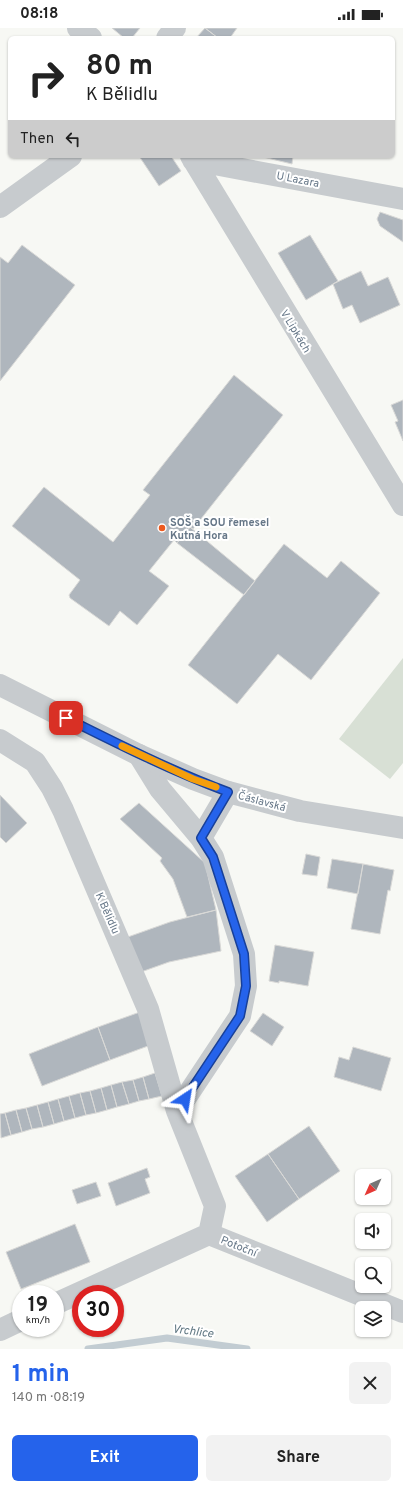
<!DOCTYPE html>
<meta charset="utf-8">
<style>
body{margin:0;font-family:Overpass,sans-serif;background:#f2f2f2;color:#222;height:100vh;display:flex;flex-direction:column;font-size:15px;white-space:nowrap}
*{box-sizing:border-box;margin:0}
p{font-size:13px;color:#767676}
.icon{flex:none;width:22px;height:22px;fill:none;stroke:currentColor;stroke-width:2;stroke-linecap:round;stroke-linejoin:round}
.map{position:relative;height:1321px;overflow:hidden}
.details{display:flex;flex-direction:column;background:#fff;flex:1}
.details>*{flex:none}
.hud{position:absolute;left:8px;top:8px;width:387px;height:122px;border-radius:6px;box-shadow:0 1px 3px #0004;background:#fff;color:#222;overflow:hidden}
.needle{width:26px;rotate:225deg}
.buttons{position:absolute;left:355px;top:1141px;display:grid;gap:8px}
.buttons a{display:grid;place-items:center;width:36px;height:36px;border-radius:6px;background:#fff;box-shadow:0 1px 3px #0004;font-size:20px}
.speed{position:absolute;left:12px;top:1257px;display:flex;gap:8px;font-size:20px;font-weight:700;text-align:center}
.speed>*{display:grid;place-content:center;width:52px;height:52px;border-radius:50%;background:#fff;box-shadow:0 1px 3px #0004;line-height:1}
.speed small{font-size:10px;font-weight:400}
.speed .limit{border:6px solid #d22;background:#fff;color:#111}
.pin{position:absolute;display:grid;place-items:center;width:34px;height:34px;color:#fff;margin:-17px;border-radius:8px;box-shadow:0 2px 6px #0006}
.me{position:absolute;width:44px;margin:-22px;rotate:33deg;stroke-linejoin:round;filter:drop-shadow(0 0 3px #0008)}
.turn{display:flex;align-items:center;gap:14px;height:84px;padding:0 12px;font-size:18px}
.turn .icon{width:52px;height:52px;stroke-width:2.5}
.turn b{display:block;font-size:28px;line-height:34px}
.then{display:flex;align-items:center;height:38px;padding:0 12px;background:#0003;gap:8px;font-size:15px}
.round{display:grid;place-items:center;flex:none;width:42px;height:42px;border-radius:6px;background:#f2f2f2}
.headline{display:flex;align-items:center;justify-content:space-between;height:68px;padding:0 12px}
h1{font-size:24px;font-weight:700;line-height:30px;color:#2563eb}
.primary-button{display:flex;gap:8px;margin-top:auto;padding:8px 12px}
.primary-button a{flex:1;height:46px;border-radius:6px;background:#2563eb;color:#fff;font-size:16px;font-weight:700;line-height:46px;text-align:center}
.primary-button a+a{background:#f2f2f2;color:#222}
.status{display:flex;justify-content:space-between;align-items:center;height:28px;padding:0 20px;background:#fff;direction:ltr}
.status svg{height:11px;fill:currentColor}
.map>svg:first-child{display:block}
.green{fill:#d8e0d5}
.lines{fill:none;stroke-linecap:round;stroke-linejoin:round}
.stream{stroke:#c2ccd2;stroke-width:7}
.building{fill:#afb6bd;stroke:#d9d9d7}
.minor{stroke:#c7cbce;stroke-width:22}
.tertiary{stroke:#c7cbce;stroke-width:22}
.route-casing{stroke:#184099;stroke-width:10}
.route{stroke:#2563eb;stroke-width:7}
.slow{stroke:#f59e0b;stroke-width:7}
.poi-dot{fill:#ed5a1f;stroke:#fff;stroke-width:1.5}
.labels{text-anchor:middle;stroke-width:4;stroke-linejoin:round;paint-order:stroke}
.street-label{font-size:11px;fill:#657687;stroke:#fff}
.poi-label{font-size:11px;font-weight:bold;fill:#657687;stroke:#fff;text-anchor:start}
.water-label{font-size:12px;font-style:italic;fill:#617883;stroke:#fff}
</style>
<div class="status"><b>08:18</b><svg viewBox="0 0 49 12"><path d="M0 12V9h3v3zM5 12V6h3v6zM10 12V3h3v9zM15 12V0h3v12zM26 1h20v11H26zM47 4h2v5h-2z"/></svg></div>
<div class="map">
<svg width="403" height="1321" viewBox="0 0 403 1321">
<rect width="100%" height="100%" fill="#f7f8f4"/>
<path class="green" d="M 403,630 L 403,735 L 390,751 L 339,711 Z"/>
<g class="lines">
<path class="stream" d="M 88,1321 L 167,1310 L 247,1321"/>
</g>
<path class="building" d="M 112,0 L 140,0 L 132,10 L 124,10 Z
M 205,0 L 237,0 L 230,10 L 218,10 Z
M 205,0 L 218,10 L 196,10 Z
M 139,128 L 171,128 L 181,143 L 159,158 Z
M 259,128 L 293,128 L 292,136 Z
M 380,184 L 403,192 L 403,214 L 380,198 L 377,191 Z
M 310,207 L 338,253 L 306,272 L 278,225 Z
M 22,217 L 75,257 L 0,353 L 0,229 L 8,235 Z
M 361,243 L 368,258 L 388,249 L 400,277 L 360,295 L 352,277 L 343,281 L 333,256 Z
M 234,347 L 283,387 L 193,501 L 190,499 L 177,515 L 174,512 L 149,543 L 169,558 L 137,597 L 120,583 L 109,598 L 70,570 L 69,567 L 80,552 L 12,498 L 44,459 L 113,514 L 150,467 L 143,462 Z
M 403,372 L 403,413 L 395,394 L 398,393 L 391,377 Z
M 190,499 L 255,553 L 244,567 L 177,515 Z
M 284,516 L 327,550 L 341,533 L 380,565 L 311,652 L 278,626 L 237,676 L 188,637 Z
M 0,767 L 27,795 L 6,815 L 0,809 Z
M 139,775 L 205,835 L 216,882 L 187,889 L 173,851 L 160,833 L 162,830 L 120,791 Z
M 306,826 L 320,829 L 317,848 L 302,846 Z
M 332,831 L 363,836 L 358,866 L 327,860 Z
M 363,836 L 394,842 L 390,863 L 388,862 L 380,906 L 351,901 Z
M 216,882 L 221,923 L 169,934 L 141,944 L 125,910 L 170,894 Z
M 275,917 L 314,924 L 308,958 L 279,953 L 279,955 L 269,953 Z
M 140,984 L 148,1018 L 110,1032 L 98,999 Z
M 263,985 L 284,999 L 272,1018 L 250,1003 Z
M 98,999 L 110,1032 L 42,1058 L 29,1026 Z
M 353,1019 L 391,1030 L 381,1063 L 334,1049 L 339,1029 L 349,1032 Z
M 155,1045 L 162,1068 L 149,1071 L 143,1049 Z
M 143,1049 L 149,1071 L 139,1073 L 133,1052 Z
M 133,1052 L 139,1073 L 129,1076 L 122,1054 Z
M 122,1054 L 129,1076 L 117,1079 L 111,1057 Z
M 111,1057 L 117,1079 L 107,1082 L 101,1060 Z
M 101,1060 L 107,1082 L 96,1085 L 90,1063 Z
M 90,1063 L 96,1085 L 86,1087 L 80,1065 Z
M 80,1065 L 86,1087 L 75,1090 L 69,1068 Z
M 69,1068 L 75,1090 L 64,1093 L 58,1071 Z
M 58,1071 L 64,1093 L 54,1096 L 48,1074 Z
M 48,1074 L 54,1096 L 43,1099 L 37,1077 Z
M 37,1077 L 43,1099 L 32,1101 L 26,1080 Z
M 26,1080 L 32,1101 L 22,1104 L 16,1082 Z
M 16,1082 L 22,1104 L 11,1107 L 5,1085 Z
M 5,1085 L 11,1107 L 1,1110 L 0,1086 Z
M 309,1098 L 340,1143 L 299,1171 L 268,1126 Z
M 268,1126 L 299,1171 L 267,1194 L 235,1148 Z
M 147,1140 L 150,1149 L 145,1151 L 150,1165 L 116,1178 L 108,1155 Z
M 96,1154 L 101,1168 L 77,1176 L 72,1162 Z
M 75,1196 L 90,1234 L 21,1261 L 6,1224 Z"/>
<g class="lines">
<path class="minor" d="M 78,0 L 91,10
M 167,10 L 175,0
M 191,128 L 403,477
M 193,132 L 403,171
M 0,179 L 71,128
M 0,712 L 35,734 L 52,760 L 63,782 L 148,981 L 177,1083
M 139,727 L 160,761 L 201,810 L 213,829 L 244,926 L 246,958 L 240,988 L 177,1083 L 215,1178 L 209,1206
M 201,810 L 228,764
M 55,1276 L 209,1206 L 403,1284
M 0,1302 L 21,1292"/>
<path class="tertiary" d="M 0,657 L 139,727 L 193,751 L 228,764 L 300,783 L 403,800"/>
</g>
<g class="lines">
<defs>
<path id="route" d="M 66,690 C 120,717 172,743 228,764 L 201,810 L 213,829 L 244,926 L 246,958 L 240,988 L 185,1071"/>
</defs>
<use href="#route" class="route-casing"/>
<use href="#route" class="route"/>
<path class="slow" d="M 122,718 L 193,751 L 216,759"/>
</g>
<circle class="poi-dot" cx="162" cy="500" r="4"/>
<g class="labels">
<g class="street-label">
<text transform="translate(298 151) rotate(11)" y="4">U Lazara</text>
<text transform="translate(296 303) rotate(59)" y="4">V Lipkách</text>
<text transform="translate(262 773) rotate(15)" y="4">Čáslavská</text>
<text transform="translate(108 885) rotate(66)" y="4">K Bělidlu</text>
<text transform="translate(239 1218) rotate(22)" y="4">Potoční</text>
</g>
<g class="poi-label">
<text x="170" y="498">SOŠ a SOU řemesel<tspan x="170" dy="13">Kutná Hora</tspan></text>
</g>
<g class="water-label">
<text transform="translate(193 1303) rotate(7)" y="4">Vrchlice</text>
</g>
</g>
</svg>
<div class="buttons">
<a><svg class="needle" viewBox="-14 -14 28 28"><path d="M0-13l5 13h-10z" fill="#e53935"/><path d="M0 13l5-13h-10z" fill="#767676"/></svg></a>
<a><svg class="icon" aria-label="sound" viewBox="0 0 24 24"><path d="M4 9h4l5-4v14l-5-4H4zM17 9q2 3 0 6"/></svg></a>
<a><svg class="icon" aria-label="search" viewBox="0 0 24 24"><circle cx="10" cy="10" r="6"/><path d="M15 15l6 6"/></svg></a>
<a><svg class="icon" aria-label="layers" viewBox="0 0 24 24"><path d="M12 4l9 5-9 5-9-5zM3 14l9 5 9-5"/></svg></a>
</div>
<div class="speed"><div>19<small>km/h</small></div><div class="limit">30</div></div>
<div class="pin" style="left:66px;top:690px;background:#d93025"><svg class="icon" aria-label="arrive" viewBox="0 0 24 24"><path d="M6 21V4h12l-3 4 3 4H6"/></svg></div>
<svg class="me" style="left:185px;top:1071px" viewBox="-20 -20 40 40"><path d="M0-17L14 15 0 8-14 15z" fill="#2563eb" stroke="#fff" stroke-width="4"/></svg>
<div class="hud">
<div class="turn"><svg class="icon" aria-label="right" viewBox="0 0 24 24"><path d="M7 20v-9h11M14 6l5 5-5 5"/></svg><div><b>80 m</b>K Bělidlu</div></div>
<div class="then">Then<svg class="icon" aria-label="left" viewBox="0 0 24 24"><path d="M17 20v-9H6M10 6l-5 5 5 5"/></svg></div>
</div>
</div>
<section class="details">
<div class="headline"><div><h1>1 min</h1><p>140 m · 08:19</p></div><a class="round"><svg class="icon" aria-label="close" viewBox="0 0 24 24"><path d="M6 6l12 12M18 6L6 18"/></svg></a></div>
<div class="primary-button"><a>Exit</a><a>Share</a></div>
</section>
